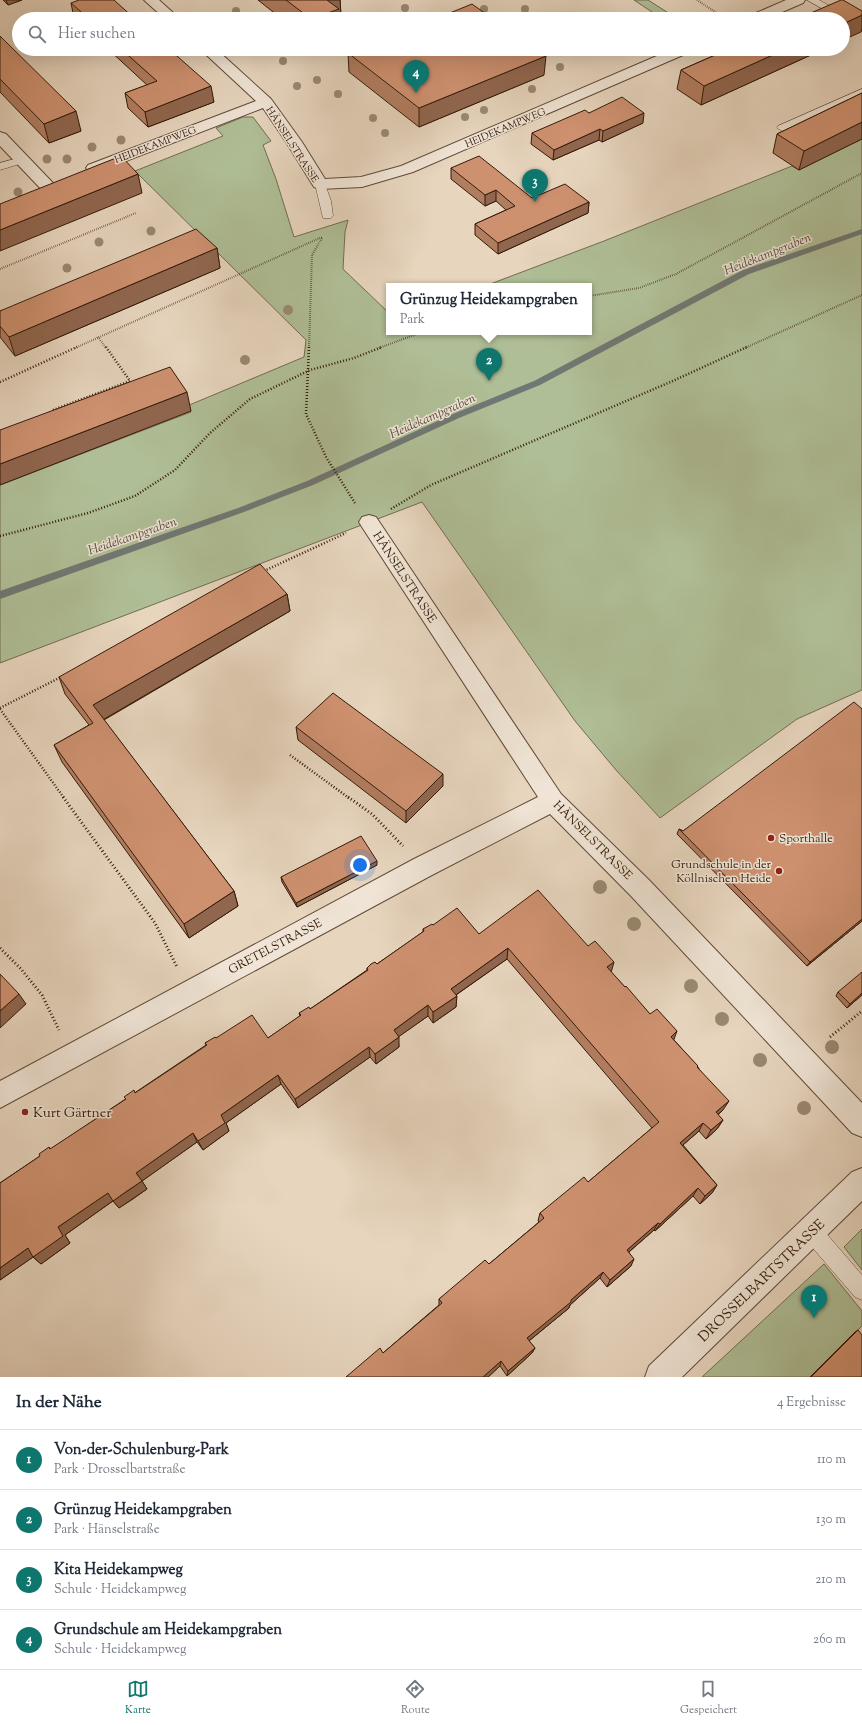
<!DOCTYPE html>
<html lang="de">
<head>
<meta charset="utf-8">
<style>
  :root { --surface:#fff; --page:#f2f2f3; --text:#1f2937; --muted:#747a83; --line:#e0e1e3; --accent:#0f766e }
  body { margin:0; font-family:"Sorts Mill Goudy",serif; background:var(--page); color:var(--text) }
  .you { position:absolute; left:360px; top:865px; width:14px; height:14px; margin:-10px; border:3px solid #fff; border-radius:50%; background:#1a73e8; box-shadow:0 0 0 6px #1a73e833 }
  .badge { display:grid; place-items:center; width:26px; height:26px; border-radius:50%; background:var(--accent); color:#fff; font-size:13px; font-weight:700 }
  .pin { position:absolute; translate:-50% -33px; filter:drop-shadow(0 1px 2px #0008) }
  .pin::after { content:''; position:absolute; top:21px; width:14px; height:12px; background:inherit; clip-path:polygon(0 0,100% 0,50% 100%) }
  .popup { position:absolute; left:386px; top:283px; width:206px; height:52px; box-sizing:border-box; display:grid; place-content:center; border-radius:0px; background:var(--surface); filter:drop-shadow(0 1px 3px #0005); font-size:13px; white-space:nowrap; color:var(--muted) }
  .popup b { font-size:15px; color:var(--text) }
  .popup::after { content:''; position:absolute; left:50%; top:100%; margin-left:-8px; border:8px solid transparent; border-top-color:var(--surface) }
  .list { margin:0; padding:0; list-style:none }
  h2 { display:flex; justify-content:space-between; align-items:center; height:52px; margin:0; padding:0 16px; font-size:17px }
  h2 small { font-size:13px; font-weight:400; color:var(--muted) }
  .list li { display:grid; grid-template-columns:26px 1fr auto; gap:12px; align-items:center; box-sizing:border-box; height:60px; padding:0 16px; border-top:1px solid var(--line) }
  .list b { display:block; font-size:15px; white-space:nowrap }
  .list p { margin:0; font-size:13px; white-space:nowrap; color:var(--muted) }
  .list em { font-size:13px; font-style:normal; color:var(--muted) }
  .icon { flex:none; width:22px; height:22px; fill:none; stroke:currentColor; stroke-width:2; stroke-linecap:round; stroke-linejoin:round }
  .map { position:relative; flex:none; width:862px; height:1377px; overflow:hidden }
  .search { position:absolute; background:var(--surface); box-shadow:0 4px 16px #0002; left:12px; right:12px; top:12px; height:44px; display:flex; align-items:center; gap:10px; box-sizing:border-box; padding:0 14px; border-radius:22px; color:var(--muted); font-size:15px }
  .sheet { height:292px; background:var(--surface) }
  nav { display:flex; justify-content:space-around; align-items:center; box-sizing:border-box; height:56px; border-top:1px solid var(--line); background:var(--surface); font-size:11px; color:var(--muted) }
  nav a { display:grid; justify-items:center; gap:2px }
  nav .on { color:var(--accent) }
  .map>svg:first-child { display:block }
  .green { fill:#afbe96; stroke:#726c50 }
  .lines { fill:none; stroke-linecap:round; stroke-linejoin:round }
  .stream { fill:#707873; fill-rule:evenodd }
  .service-casing { stroke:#614936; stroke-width:1 }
  .minor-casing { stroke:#614936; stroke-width:2 }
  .path-far2 { stroke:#341a09; stroke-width:2; stroke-dasharray:0.5 1.5; stroke-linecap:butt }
  .path-far1 { stroke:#341a09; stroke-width:2.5; stroke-dasharray:1 2; stroke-linecap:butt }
  .path { stroke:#341a09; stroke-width:3; stroke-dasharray:1 2.5; stroke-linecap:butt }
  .service { fill:#efe4d5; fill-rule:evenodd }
  .minor { fill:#efe4d5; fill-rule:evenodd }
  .tree { fill:#998972 }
  .wall { fill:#b17d60; stroke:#341a09 }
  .shaded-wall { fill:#90664e; stroke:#341a09 }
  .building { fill:#ce9170; stroke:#341a09 }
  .poi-dot { fill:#8f2418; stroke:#efe4d5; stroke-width:1.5 }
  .labels { text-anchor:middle; stroke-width:3; stroke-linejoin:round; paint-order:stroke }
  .far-street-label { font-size:10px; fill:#341a09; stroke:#efe4d5 }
  .street-label { font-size:12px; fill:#341a09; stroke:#efe4d5 }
  .poi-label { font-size:12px; fill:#341a09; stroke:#efe4d5; text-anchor:start }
  .water-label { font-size:13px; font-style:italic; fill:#52493e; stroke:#efe4d5 }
  .near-poi-label { font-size:14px; fill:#341a09; stroke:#efe4d5; text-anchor:start }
  .near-street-label { font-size:14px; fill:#341a09; stroke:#efe4d5 }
</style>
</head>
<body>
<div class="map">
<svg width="862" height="1377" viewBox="0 0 862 1377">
  <rect width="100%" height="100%" fill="#e7d5be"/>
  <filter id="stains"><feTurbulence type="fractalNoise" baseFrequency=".005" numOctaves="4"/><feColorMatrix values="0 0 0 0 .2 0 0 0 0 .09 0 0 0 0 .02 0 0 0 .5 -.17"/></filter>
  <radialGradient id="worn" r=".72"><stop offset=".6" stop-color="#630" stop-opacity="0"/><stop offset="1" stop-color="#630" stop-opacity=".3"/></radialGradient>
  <g class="green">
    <polygon points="634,0 648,0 670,14 661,18"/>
    <polygon points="243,117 253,117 271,141 263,145 276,179 294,237 348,220 345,232 343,269 389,313 389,332 589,332 589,286 485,286 604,241 792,166 799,170 862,139 862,690 797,719 660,818 616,770 575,721 422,502 0,663 0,485 191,412 187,406 304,357 306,340 135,171 223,136 216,128"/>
    <polygon points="862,1229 862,1270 844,1247"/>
    <polygon points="824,1264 862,1311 862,1326 810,1377 702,1377"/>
  </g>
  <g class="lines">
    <polygon class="stream" points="862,229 862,234 749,274 540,385 459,418 313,485 244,512 0,599 0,591 238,508 307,481 453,414 534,381 743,270"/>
    <g class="service-casing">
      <g id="service">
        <polygon points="807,0 819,0 862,24 862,31"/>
        <polygon points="862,89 862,96 786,130 782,131 777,128 778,126"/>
        <polygon points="22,157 26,158 27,160 26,162 0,170 0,163"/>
        <polygon points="320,181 325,184 331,201 333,216 331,218 323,218 315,184"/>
        <polygon points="812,1222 819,1225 862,1275 862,1300 855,1297 805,1239 802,1232 805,1225"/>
      </g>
    </g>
    <g class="minor-casing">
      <g id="minor">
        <polygon points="144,0 159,0 180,19 165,19"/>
        <polygon points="786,0 805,0 803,3 766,19 747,19 749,16"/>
        <polygon points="200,49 216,49 271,99 302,142 325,179 361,177 401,166 673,49 692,49 690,52 413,172 362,187 320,189 314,187 286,142 263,108 100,171 94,173 88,171 86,168 88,165 256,101"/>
        <polygon points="0,132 6,134 53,183 55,186 53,189 47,191 41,189 0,146"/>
        <polygon points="369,515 376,517 561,794 649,880 862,1103 862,1137 852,1133 631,896 550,814 432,875 0,1108 0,1081 414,859 538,797 362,527 359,522 362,517"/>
        <polygon points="862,1168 862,1201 682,1377 645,1377 649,1366 852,1172"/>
      </g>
    </g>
    <g class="path-far2">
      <polyline points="697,0 726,19"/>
      <polyline points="0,269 136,213"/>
      <polyline points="589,296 639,288 676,274 862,173"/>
      <polyline points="98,337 106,348"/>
      <polyline points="75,348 322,237"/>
      <polyline points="309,348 312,255 322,238"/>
      <polyline points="379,348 422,332"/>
      <polyline points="745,348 862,295"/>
    </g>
    <g class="path-far1">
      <polyline points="309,347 306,414 326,457 355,503"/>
      <polyline points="0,382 77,347"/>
      <polyline points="53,410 130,381 106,347"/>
      <polyline points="391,509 431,485 675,380 747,347"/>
      <polyline points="0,536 88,513 135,496 175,470 210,433 250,399 310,370 354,358 382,347"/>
      <polyline points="264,571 346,533"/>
      <polyline points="0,708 61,677"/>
      <polyline points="0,709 64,798"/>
      <polyline points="290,755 349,798"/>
    </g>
    <g class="path">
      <polyline points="63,797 155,923 177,967"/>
      <polyline points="348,797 372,814 403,846"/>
      <polyline points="0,948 21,969 42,995 59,1030"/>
      <polyline points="830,1037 862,1011"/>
    </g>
    <use href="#service" class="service"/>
    <use href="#minor" class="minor"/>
  </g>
  <g class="tree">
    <circle cx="405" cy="8" r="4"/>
    <circle cx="484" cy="9" r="4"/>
    <circle cx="525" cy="9" r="4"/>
    <circle cx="236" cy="11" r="4"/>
    <circle cx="283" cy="61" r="4"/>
    <circle cx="560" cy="67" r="4"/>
    <circle cx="317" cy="80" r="4"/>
    <circle cx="297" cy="86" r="4"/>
    <circle cx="532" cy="89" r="4"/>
    <circle cx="338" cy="94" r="4"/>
    <circle cx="484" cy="110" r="4"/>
    <circle cx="465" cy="117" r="4"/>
    <circle cx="373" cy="118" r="4"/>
    <circle cx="385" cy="133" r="4"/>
    <circle cx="121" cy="140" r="4.5"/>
    <circle cx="92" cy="147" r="4.5"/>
    <circle cx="47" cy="159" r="4.5"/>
    <circle cx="67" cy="159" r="4.5"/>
    <circle cx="18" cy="192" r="4.5"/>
    <circle cx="151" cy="231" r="4.5"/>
    <circle cx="99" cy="242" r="4.5"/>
    <circle cx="67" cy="268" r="4.5"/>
    <circle cx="288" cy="310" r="5"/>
    <circle cx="245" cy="360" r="5"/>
    <circle cx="600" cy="887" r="7"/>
    <circle cx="634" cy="924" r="7"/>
    <circle cx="691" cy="986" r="7"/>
    <circle cx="722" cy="1019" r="7"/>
    <circle cx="832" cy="1047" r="7"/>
    <circle cx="760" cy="1060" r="7"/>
    <circle cx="804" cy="1108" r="7"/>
  </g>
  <g class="wall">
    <polygon points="3,0 22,0 8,5"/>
    <polygon points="258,0 340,0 341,16 339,17 339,19 282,19"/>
    <polygon points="71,3 135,19 75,19 74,18"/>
    <polygon points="0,36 81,131 49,143 0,92"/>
    <polygon points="108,49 169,49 214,102 148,127 128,108 125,93 147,85"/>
    <polygon points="729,49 824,49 701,105 677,89 681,70"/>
    <polygon points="348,53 544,75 419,127 349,72"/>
    <polygon points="862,93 799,170 773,153 777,134"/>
    <polygon points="589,113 643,123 602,142 599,140 553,160 531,144 532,133"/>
    <polygon points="451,168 532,198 589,202 588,213 498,254 475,235 475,224 506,210 496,201 485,206 451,179"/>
    <polygon points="217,248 220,268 15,356 0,337 0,311"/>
    <polygon points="287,594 290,611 104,720 234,891 238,906 189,938 62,762 54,745 89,725 65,694 59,677"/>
    <polygon points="862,709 862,921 807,966 677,834 679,829 683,831"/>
    <polygon points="296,727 443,786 406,823 298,740"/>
    <polygon points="377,865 297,907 282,882 281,877"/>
    <polygon points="433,925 479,934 611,972 674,1040 698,1067 723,1110 718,1115 723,1120 717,1129 706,1139 699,1131 683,1145 717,1185 712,1193 700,1204 693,1196 655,1231 654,1230 629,1252 631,1266 607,1287 600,1278 570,1305 569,1308 529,1341 535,1348 532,1353 507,1376 500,1366 488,1377 346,1377 383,1353 439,1305 439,1299 489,1264 539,1222 538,1221 540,1213 588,1182 652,1128 507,959 456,995 456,1007 433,1023 428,1016 398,1037 399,1047 376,1064 370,1057 298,1108 281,1084 226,1123 229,1131 203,1150 197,1142 142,1181 147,1189 133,1199 119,1208 113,1201 65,1235 70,1243 41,1264 33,1257 0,1280 0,1183 40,1156 49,1147 51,1149 206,1045 205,1043 216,1038 268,1038 300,1016 299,1013 310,1009 367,970 367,968 377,964 423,932 423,929"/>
    <polygon points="838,992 862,995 847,1008 836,996"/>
    <polygon points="858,1330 862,1377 810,1377 855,1332"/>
  </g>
  <g class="shaded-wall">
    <polygon points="6,0 22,0 8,5"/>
    <polygon points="324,0 340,0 341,16 339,17 339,19 312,19"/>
    <polygon points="862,15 862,28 861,32 843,40 843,24"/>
    <polygon points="786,49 824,49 701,105 704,86"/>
    <polygon points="546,56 544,75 419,127 419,108"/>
    <polygon points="211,86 214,102 148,127 145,112"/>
    <polygon points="76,111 81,131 49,143 44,124"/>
    <polygon points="644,113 643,123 602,142 603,131"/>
    <polygon points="862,122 862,139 799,170 804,151"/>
    <polygon points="600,129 599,140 553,160 554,150"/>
    <polygon points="138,174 142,193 0,251 0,230"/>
    <polygon points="496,190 496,201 485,206 485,195"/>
    <polygon points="589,202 588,213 498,254 498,243"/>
    <polygon points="217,248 220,268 15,356 9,337"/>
    <polygon points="187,392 191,411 0,485 0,464"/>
    <polygon points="287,594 290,611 99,722 93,705"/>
    <polygon points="443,774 443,786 406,823 406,811"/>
    <polygon points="377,861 377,865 297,907 296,903"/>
    <polygon points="234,891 238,906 189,938 184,924"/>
    <polygon points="862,919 862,921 807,966 810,962"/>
    <polygon points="508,948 507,959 450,999 451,989"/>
    <polygon points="614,962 611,973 607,967"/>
    <polygon points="862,993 862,995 847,1008 850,1004"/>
    <polygon points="19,994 26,1004 0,1028 0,1011"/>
    <polygon points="457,996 456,1007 433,1023 433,1012"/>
    <polygon points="428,1005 428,1016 394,1040 394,1030"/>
    <polygon points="677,1031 673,1042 671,1037"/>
    <polygon points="399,1037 399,1047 376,1064 375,1054"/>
    <polygon points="369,1047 370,1057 298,1108 295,1099"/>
    <polygon points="278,1075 281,1084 226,1123 229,1131 203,1150 198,1141 221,1115"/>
    <polygon points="729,1101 723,1110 710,1121 716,1112"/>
    <polygon points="723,1120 717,1129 706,1139 711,1130"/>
    <polygon points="703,1123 699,1131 676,1151 680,1143"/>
    <polygon points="193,1133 197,1142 142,1181 136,1173"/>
    <polygon points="142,1181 147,1189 119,1208 113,1201"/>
    <polygon points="717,1185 712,1193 700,1204 705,1196"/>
    <polygon points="698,1188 693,1196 655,1231 660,1224"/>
    <polygon points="108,1193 114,1200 65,1235 70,1243 41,1264 33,1257 58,1227"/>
    <polygon points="658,1223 654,1230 623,1257 627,1250"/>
    <polygon points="28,1248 36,1255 0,1280 0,1268"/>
    <polygon points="634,1259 631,1266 607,1287 610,1280"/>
    <polygon points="603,1272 600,1278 570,1305 569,1308 525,1344 527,1338"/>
    <polygon points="535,1348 532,1353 507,1376 508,1371"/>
    <polygon points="501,1361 500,1366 488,1377 483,1377"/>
  </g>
  <g class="building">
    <polygon points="79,0 114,0 135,19 89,19 71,3"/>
    <polygon points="286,0 327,0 339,9 311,19"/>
    <polygon points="841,0 843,0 862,11 862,15 843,24 843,19 797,19"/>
    <polygon points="472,4 493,19 435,19"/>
    <polygon points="0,36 76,111 44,124 0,79"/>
    <polygon points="121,49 169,49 211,86 145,112 125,93 157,81"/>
    <polygon points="358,49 536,49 546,56 419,108 348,53"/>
    <polygon points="729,49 786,49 704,86 681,70"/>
    <polygon points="862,93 862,122 804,151 777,134"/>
    <polygon points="622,97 644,113 603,131 600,129 554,150 532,133 585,110 589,113"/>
    <polygon points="121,156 138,174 0,230 0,204"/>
    <polygon points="479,156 532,198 565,184 589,202 498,243 475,224 515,206 496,190 485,195 451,168"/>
    <polygon points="196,229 217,248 9,337 0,326 0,311"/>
    <polygon points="170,367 187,392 0,464 0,430"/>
    <polygon points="260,564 287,594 93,705 234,891 184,924 54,745 93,723 59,677"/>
    <polygon points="333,693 443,774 406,811 296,727"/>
    <polygon points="854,702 862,709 862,919 810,962 679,829 683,831"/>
    <polygon points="361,836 377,861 296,903 281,877"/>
    <polygon points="538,890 588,946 595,941 614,962 607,967 625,987 626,986 650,1014 657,1009 677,1031 671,1037 698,1066 697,1067 729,1101 716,1112 723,1120 711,1130 703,1123 680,1143 717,1185 705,1196 698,1188 660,1224 658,1223 627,1250 634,1259 610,1280 603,1272 571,1300 571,1302 527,1338 535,1348 508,1371 501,1361 483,1377 346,1377 380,1348 383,1353 442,1303 439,1299 485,1260 489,1264 544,1218 540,1213 584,1177 588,1182 659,1122 508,948 451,989 457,996 433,1012 428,1005 394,1030 399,1037 375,1054 369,1047 295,1099 278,1075 221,1115 225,1123 198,1141 193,1133 136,1173 142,1181 127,1191 113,1201 108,1193 58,1227 63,1236 33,1257 28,1248 0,1268 0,1183 40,1156 39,1154 49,1147 50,1149 126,1099 124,1097 134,1090 135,1093 207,1045 205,1043 215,1037 216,1038 252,1015 268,1038 301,1015 299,1013 309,1007 310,1009 368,970 367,968 371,964 375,962 377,964 424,931 423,929 432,924 433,925 457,908 479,934"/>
    <polygon points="862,972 862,993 850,1004 838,992"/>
    <polygon points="0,974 19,994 0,1011"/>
    <polygon points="858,1330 862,1335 862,1377 811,1377"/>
  </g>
  <g class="poi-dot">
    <circle cx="771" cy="838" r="4"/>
    <circle cx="779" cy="871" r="4"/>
    <circle cx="25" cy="1112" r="4"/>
  </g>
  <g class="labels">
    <g class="far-street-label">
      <text transform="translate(505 127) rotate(-23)" y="4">HEIDEKAMPWEG</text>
      <text transform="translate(155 144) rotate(-21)" y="4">HEIDEKAMPWEG</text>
      <text transform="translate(293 144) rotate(57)" y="4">HÄNSELSTRASSE</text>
    </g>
    <g class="street-label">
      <text transform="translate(405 577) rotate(57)" y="4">HÄNSELSTRASSE</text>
      <text transform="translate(593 840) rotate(45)" y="4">HÄNSELSTRASSE</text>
      <text transform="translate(275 946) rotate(-28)" y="4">GRETELSTRASSE</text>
    </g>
    <g class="poi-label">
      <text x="779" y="842">Sporthalle</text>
      <text x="771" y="868" text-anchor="end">Grundschule in der<tspan x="771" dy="14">Köllnischen Heide</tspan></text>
    </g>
    <g class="water-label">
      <text transform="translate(767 253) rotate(-22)" y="5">Heidekampgraben</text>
      <text transform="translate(432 415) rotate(-24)" y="5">Heidekampgraben</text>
      <text transform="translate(132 535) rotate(-19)" y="5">Heidekampgraben</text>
    </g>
    <g class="near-poi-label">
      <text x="33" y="1117">Kurt Gärtner</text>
    </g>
    <g class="near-street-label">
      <text transform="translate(761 1280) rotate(-44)" y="5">DROSSELBARTSTRASSE</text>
    </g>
  </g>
  <rect width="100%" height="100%" filter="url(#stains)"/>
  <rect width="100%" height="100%" fill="url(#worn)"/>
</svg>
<div class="you"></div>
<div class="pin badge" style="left:814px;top:1318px">1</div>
<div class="pin badge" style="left:489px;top:381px">2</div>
<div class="popup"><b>Grünzug Heidekampgraben</b>Park</div>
<div class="pin badge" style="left:535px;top:202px">3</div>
<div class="pin badge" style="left:416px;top:93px">4</div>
<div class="search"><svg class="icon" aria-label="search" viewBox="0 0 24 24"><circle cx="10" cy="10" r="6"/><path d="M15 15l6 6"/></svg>Hier suchen</div>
</div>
<section class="sheet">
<h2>In der Nähe<small>4 Ergebnisse</small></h2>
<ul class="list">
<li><span class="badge">1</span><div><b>Von-der-Schulenburg-Park</b><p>Park · Drosselbartstraße</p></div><em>110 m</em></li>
<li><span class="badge">2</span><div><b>Grünzug Heidekampgraben</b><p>Park · Hänselstraße</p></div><em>130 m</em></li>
<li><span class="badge">3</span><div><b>Kita Heidekampweg</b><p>Schule · Heidekampweg</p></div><em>210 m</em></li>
<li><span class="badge">4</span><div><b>Grundschule am Heidekampgraben</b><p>Schule · Heidekampweg</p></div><em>260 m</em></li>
</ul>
</section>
<nav>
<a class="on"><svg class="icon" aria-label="map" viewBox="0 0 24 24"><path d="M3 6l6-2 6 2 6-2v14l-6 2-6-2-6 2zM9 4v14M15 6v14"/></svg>Karte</a>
<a><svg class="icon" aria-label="directions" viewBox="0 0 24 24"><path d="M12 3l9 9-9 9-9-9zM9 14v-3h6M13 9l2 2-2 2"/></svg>Route</a>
<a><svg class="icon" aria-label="saved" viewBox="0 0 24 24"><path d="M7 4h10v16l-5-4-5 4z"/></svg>Gespeichert</a>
</nav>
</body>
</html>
